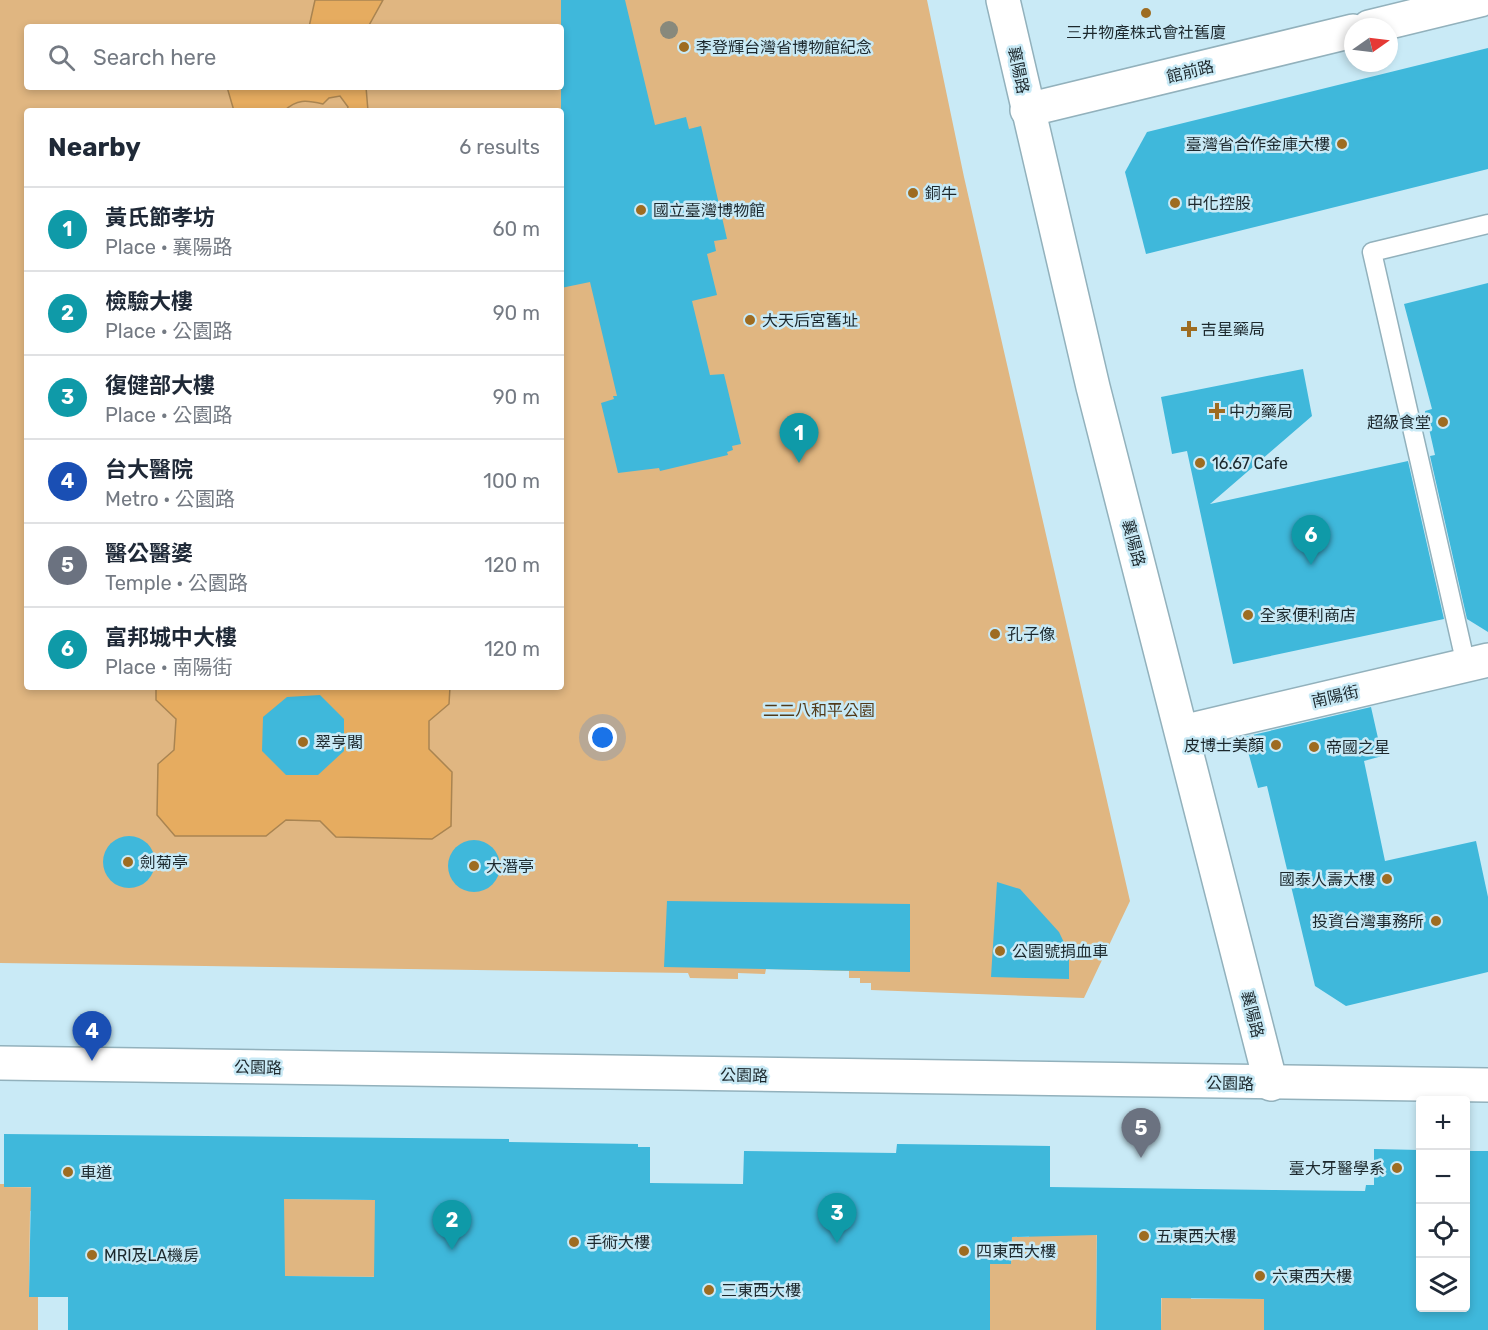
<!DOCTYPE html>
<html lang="en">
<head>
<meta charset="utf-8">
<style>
  :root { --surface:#fff; --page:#f6f6f7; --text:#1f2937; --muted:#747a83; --line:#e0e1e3; --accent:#0f766e }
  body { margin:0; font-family:Rubik,"Noto Sans TC",sans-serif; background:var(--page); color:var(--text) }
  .controls { position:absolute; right:18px; bottom:18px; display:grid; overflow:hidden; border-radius:6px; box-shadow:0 3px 9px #0003 }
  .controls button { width:54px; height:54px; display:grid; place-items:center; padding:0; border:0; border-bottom:2px solid var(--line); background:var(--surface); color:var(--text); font:30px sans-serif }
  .compass { position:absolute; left:1344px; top:18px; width:54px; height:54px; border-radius:50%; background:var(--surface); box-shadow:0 3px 9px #0003; rotate:76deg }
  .you { position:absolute; left:603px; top:738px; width:21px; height:21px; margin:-15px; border:4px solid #fff; border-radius:50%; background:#1a73e8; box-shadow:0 0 0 9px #1a73e833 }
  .badge { display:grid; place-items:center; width:39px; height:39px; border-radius:50%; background:var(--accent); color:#fff; font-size:20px; font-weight:700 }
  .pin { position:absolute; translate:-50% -50px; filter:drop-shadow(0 2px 3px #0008) }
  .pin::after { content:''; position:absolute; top:32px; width:21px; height:18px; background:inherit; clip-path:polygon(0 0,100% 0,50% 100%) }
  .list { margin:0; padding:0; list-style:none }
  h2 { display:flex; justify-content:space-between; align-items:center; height:78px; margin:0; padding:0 24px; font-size:26px }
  h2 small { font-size:20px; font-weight:400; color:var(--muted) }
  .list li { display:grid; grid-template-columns:39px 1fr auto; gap:18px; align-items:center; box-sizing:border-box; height:84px; padding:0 24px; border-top:2px solid var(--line) }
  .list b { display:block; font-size:22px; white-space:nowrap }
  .list p { margin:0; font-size:20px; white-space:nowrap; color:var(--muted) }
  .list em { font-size:20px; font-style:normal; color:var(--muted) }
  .icon { flex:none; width:33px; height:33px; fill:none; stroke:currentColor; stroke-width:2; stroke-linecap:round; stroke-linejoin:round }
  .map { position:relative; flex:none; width:1488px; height:1330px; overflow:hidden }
  .search { position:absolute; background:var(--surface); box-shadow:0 3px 9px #0003; left:24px; top:24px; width:540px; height:66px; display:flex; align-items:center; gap:15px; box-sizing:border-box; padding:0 21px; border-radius:6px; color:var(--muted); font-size:22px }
  .panel { position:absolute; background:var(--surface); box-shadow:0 3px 9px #0003; left:24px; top:108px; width:540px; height:582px; border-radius:6px }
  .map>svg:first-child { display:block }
  .green { fill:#e0b681; fill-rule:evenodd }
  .water { fill:#e6ac60; stroke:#a98451; stroke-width:1.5 }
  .building { fill:#3fb8db; fill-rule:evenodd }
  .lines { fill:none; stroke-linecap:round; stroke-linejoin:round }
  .service-casing { stroke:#92b1bc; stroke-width:21 }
  .minor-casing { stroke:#92b1bc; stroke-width:36 }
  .tertiary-casing { stroke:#92b1bc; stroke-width:36 }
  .service { stroke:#fff; stroke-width:18 }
  .minor { stroke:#fff; stroke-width:33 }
  .tertiary { stroke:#fff; stroke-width:33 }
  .tree { fill:#88897c }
  .poi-dot { fill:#9e6c21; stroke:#c9eaf6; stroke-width:2 }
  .labels { text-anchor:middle; stroke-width:5; stroke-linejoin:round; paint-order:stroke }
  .poi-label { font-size:16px; fill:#1c282d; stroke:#c9eaf6; text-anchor:start }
  .street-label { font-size:16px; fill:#1c282d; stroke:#c9eaf6 }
  .park-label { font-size:16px; fill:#523a19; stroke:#c9eaf6 }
</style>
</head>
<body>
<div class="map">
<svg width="1488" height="1330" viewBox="0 0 1488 1330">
  <rect width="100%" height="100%" fill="#c9eaf6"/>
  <g class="green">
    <path d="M0 0H927L964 177 1130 901 1084 998 871 990V983H860V978H849V971L766 969 765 974 738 973V979L690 978 688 973 0 963ZM27 27H561V87H27ZM27 111H561V687H27Z"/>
    <polygon points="0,1184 4,1184 4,1187 87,1188 87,1211 30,1211 29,1297 38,1297 38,1330 0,1330"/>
    <polygon points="1030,1193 1097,1212 1096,1330 990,1330 990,1264 1011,1264 1012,1237 1029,1237"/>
    <polygon points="284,1199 375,1200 395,1277 263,1276"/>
    <polygon points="1162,1260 1191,1260 1191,1299 1264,1299 1264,1330 1161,1330"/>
  </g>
  <g class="water">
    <polygon points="315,0 383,0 368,27 309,27"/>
    <path d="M227 87H366L368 111H347L348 107 340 96 329 98 323 104C306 100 297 99 284 111H234Z"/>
    <polygon points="156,687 450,687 449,704 429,721 429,749 452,772 451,826 432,839 336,837 320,821 286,820 266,836 175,836 157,815 158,764 174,750 176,719 156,700"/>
  </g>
  <g class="building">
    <polygon points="561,0 625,0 655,125 686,117 689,129 701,126 727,239 714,241 716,251 707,254 717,295 692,301 710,375 724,374 741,444 732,446 733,450 727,452 728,455 660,471 659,468 618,473 601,403 614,399 613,396 617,396 590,282 561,288"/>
    <polygon points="1488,48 1488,169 1146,254 1125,172 1147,132"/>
    <polygon points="1488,283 1488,632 1467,619 1430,456 1435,455 1425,411 1432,409 1404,304"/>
    <polygon points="1303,369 1312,416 1210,504 1408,461 1444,619 1233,664 1187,451 1172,454 1161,397"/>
    <polygon points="320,695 344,719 344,751 318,775 286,775 262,751 263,717 287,697"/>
    <polygon points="1371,707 1382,756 1364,761 1385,861 1476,841 1488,897 1488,972 1346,1006 1315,986 1267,786 1258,788 1244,737"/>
    <circle cx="129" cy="862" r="26"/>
    <circle cx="474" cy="866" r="26"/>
    <polygon points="997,882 1020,889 1059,932 1069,953 1069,979 991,977"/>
    <polygon points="667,901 910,904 910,972 664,967"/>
    <path d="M4 1134 509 1139V1142L638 1144V1147H650V1183L743 1184 744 1151 896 1153 897 1144 1050 1146V1187L1274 1190 1365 1191 1366 1185H1374V1149L1420 1150V1308H1466V1151H1488V1330H1264V1299L1161 1298V1330H1096L1097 1235 1012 1237 1011 1264H990V1330H68V1297H29L31 1187H4ZM284 1199 375 1200 374 1277 285 1276Z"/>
  </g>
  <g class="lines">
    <g class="service-casing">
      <polyline id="service" points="1466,665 1372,252 1488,224"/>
    </g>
    <g class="minor-casing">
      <polyline id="minor" points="1182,732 1488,660"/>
    </g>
    <g class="tertiary-casing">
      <g id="tertiary">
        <polyline points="1003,0 1093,387 1271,1084"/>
        <polyline points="1369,27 1480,0"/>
        <polyline points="1027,110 1353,31"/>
        <polyline points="0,1063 1488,1085"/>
      </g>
    </g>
    <use href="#service" class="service"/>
    <use href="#minor" class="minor"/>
    <use href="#tertiary" class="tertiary"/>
  </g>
  <circle class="tree" cx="669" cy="30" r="9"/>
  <g class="poi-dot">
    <circle cx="1146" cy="13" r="6"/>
    <circle cx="684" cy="47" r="6"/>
    <circle cx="1342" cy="144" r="6"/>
    <circle cx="913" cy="193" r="6"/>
    <circle cx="1175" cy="203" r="6"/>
    <circle cx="641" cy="210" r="6"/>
    <circle cx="750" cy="320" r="6"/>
    <path d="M1186 320h6v6h6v6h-6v6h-6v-6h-6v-6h6z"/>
    <path d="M1214 402h6v6h6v6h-6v6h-6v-6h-6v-6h6z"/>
    <circle cx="1443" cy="422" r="6"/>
    <circle cx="1200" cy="463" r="6"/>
    <circle cx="1248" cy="615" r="6"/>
    <circle cx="995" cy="634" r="6"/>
    <circle cx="303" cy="742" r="6"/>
    <circle cx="1276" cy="745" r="6"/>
    <circle cx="1314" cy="747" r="6"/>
    <circle cx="128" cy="862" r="6"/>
    <circle cx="474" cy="866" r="6"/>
    <circle cx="1387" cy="879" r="6"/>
    <circle cx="1436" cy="921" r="6"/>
    <circle cx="1000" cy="951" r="6"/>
    <circle cx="1397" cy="1168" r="6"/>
    <circle cx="68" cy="1172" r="6"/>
    <circle cx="1144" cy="1236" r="6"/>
    <circle cx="574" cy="1242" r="6"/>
    <circle cx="964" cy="1251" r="6"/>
    <circle cx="92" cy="1255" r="6"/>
    <circle cx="1260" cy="1276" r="6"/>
    <circle cx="709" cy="1290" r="6"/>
  </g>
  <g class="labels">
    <g class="poi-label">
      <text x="1146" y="38" text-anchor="middle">三井物產株式會社舊廈</text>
      <text x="696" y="53">李登輝台灣省博物館紀念</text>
      <text x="1330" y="150" text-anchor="end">臺灣省合作金庫大樓</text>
      <text x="925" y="199">銅牛</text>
      <text x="1187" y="209">中化控股</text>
      <text x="653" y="216">國立臺灣博物館</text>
      <text x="762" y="326">大天后宮舊址</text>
      <text x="1201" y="335">吉星藥局</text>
      <text x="1229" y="417">中力藥局</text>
      <text x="1431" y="428" text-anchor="end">超級食堂</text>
      <text x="1212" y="469">16.67 Cafe</text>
      <text x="1260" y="621">全家便利商店</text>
      <text x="1007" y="640">孔子像</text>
      <text x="315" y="748">翠亨閣</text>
      <text x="1264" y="751" text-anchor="end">皮博士美顏</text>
      <text x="1326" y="753">帝國之星</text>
      <text x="140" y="868">劍菊亭</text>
      <text x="486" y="872">大潛亭</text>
      <text x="1375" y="885" text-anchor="end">國泰人壽大樓</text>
      <text x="1424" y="927" text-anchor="end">投資台灣事務所</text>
      <text x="1012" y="957">公園號捐血車</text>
      <text x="1385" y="1174" text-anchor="end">臺大牙醫學系</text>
      <text x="80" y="1178">車道</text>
      <text x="1156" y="1242">五東西大樓</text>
      <text x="586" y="1248">手術大樓</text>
      <text x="976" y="1257">四東西大樓</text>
      <text x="104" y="1261">MRI及LA機房</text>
      <text x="1272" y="1282">六東西大樓</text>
      <text x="721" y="1296">三東西大樓</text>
    </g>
    <g class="street-label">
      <text transform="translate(1019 70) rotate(78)" y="6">襄陽路</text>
      <text transform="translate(1190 71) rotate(-14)" y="6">館前路</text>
      <text transform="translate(1134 543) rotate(75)" y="6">襄陽路</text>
      <text transform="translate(1335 696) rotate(-13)" y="6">南陽街</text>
      <text transform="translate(1253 1014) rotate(76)" y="6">襄陽路</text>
      <text transform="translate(258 1067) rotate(1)" y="6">公園路</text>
      <text transform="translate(744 1075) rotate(1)" y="6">公園路</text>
      <text transform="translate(1230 1083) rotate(1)" y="6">公園路</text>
    </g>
    <g class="park-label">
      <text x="819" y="716">二二八和平公園</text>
    </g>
  </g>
</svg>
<div class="controls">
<button>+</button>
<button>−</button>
<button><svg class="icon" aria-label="locate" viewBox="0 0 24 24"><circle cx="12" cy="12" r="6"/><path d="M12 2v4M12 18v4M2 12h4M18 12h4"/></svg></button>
<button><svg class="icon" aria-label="layers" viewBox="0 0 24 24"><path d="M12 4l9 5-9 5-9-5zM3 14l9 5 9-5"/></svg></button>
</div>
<svg class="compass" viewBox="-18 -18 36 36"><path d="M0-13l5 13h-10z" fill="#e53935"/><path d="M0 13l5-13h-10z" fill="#747a83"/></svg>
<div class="you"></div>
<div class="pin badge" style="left:799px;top:463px;background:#0f9aa8">1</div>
<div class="pin badge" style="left:452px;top:1250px;background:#0f9aa8">2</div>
<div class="pin badge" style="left:837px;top:1243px;background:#0f9aa8">3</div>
<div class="pin badge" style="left:92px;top:1061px;background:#1a4fb4">4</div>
<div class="pin badge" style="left:1141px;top:1158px;background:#6b7280">5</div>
<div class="pin badge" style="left:1311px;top:565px;background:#0f9aa8">6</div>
<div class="search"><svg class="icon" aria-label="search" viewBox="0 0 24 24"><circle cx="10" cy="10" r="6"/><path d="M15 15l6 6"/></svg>Search here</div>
<section class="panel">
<h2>Nearby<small>6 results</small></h2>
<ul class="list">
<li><span class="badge" style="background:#0f9aa8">1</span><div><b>黃氏節孝坊</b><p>Place · 襄陽路</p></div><em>60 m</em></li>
<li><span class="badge" style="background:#0f9aa8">2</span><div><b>檢驗大樓</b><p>Place · 公園路</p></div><em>90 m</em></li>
<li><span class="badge" style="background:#0f9aa8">3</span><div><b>復健部大樓</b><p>Place · 公園路</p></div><em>90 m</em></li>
<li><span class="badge" style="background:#1a4fb4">4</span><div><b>台大醫院</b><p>Metro · 公園路</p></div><em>100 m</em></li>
<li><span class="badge" style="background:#6b7280">5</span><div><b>醫公醫婆</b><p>Temple · 公園路</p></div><em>120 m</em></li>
<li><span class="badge" style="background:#0f9aa8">6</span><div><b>富邦城中大樓</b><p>Place · 南陽街</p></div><em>120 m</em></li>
</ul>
</section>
</div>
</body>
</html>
